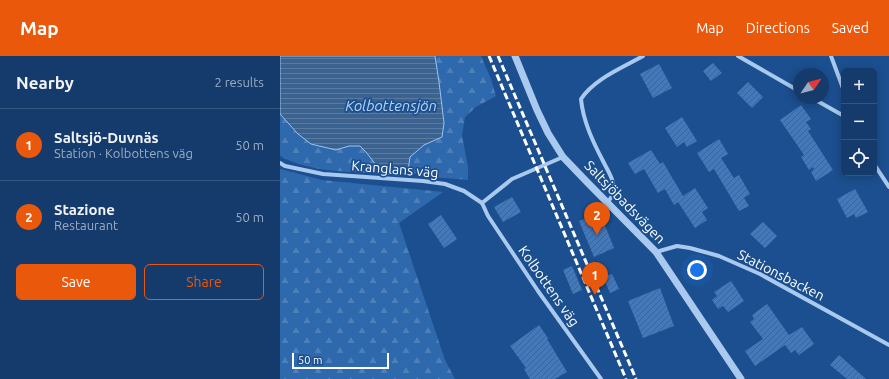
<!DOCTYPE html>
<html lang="en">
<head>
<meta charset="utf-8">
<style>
  :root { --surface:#143b6b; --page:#214673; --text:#f1f3f6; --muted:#9dadc1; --line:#33557e; --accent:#ea580c }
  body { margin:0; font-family:Ubuntu,sans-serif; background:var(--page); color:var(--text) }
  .controls { position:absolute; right:12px; top:12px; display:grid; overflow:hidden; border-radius:6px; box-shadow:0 2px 10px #0003 }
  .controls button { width:36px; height:36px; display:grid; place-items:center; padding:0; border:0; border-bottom:1px solid var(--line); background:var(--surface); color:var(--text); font:20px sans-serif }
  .compass { position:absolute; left:513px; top:12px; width:36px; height:36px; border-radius:50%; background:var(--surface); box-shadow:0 2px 10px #0003; rotate:55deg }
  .scale { position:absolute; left:12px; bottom:10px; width:97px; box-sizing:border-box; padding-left:4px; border:2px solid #fff; border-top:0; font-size:11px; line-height:14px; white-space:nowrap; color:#fff; -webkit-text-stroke:3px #1b4f8f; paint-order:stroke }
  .you { position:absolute; left:417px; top:214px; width:14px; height:14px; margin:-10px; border:3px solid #fff; border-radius:50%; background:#1a73e8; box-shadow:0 0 0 6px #1a73e833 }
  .badge { display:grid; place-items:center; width:26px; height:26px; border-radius:50%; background:var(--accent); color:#fff; font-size:13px; font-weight:700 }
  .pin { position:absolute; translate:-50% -33px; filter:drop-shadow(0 1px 2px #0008) }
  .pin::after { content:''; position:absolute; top:21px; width:14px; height:12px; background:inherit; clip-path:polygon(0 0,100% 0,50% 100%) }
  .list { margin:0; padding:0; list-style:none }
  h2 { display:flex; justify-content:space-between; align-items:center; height:52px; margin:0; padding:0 16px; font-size:17px }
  h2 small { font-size:13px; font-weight:400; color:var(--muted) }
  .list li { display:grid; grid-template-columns:26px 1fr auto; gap:12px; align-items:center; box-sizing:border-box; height:72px; padding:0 16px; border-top:1px solid var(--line) }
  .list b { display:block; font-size:15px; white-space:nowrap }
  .list p { margin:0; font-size:13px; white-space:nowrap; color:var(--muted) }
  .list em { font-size:13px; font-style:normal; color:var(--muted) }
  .actions { display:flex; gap:8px; padding:12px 16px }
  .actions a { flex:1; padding:9px 0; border:1px solid var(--accent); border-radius:6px; text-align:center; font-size:14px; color:var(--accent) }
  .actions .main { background:var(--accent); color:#fff }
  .icon { flex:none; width:22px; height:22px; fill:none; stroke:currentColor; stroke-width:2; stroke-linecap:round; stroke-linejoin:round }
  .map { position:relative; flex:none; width:609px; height:323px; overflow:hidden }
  header { display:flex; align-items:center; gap:24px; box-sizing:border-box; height:56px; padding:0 20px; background:var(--accent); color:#fff }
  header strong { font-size:19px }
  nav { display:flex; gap:22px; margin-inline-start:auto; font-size:14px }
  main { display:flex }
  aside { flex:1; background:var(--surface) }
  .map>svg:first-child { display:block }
  .forest { fill:url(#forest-firs) }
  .water { fill:url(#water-rules); stroke:#9cc4f0 }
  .building { fill:url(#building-hatch) }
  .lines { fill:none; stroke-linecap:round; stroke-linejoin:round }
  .minor { stroke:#a9c9ee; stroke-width:4 }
  .tertiary { stroke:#a9c9ee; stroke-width:7 }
  .rail { stroke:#fff; stroke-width:3; stroke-dasharray:7 3; stroke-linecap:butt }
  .labels { text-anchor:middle; stroke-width:3.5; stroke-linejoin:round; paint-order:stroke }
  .street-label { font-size:14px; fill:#fff; stroke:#1b4f8f }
  .water-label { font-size:15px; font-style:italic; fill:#b5d3f5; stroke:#1b4f8f }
</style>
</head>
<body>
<header>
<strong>Map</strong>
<nav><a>Map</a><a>Directions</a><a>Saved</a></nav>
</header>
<main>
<aside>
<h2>Nearby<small>2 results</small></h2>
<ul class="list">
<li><span class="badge">1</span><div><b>Saltsjö-Duvnäs</b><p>Station · Kolbottens väg</p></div><em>50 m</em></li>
<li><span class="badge">2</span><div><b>Stazione</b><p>Restaurant</p></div><em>50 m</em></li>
</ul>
<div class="actions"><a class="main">Save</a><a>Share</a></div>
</aside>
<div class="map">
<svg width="609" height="323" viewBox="0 0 609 323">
  <defs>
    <pattern id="forest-firs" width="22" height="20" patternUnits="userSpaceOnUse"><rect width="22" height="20" fill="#2e69ad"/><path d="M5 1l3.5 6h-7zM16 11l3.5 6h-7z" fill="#4d80b9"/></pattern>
    <pattern id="water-rules" width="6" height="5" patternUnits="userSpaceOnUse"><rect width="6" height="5" fill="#3c6290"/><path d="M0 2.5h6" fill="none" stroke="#597aa1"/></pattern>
    <pattern id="building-hatch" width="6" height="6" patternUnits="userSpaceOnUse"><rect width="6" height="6" fill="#4478b7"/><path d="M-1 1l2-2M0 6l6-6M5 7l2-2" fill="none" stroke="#486282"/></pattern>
  </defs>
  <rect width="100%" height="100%" fill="#1b4f8f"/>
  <g class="forest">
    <polygon points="155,0 201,0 211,23 216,40 196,51 185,61 182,79 188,111 188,124 141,120 128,115 130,101 164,67 159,26"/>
    <path d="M0 58 18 78 69 90H80L86 96 103 118C68 115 31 117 0 100Z"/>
    <polygon points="0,113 42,124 163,136 119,167 165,304 175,323 0,323"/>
  </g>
  <polygon class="water" points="0,0 155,0 159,26 164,67 162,81 144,89 130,101 128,115 120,119 103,118 86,96 80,90 69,90 56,94 31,88 18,78 0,58"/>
  <g class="building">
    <polygon points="433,7 442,17 431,25 423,15"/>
    <polygon points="379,8 392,32 373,42 360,18"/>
    <polygon points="468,26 483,41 472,52 457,37"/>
    <polygon points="521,49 531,63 526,66 531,73 528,75 553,114 536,125 531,116 534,113 533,111 529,114 521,101 524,99 500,64"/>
    <polygon points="402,61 417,85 407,91 404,86 397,91 385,72"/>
    <polygon points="439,83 448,98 441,102 454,122 459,119 470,138 464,142 469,150 459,155 434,113 429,116 417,97"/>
    <polygon points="371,94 380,108 383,106 403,140 415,132 428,152 422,156 427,164 415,172 398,146 394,149 385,133 378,137 364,113 355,118 348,107"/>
    <polygon points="575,133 588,156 576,162 574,158 567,162 557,143"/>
    <polygon points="232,141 241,156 223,166 214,151"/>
    <polygon points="320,157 334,192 314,201 299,165"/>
    <polygon points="161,159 177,183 164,192 148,168"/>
    <polygon points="483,166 497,180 485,192 470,178"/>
    <polygon points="292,210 302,234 293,238 283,214"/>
    <polygon points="332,218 339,233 330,237 323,221"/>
    <polygon points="451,225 464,245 448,256 443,250 438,253 432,244 437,240 434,236"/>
    <polygon points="380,232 394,270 363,282 348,245"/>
    <polygon points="487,248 509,279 522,271 534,288 519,299 515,294 511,297 505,289 475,310 465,295 483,283 470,266 474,263 472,259"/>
    <polygon points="259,269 268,282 267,283 287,316 275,323 250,323 244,313 246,312 230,290"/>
    <polygon points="559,299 586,323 567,323 550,309"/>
  </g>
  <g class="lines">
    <g class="minor">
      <polyline points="458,0 519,35"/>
      <polyline points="551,0 564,35"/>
      <polyline points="532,42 564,60"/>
      <polyline points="0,107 5,110 43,118 143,125 165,128 184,135 202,147 232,123 283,101"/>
      <polyline points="594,108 609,131"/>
      <path d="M328 146 334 137C335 125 328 115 323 105 313 86 303 65 301 43 314 23 342 12 363 0"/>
      <polyline points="202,147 208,160 258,235 321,323"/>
      <polyline points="376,196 397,190 410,192 439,200 480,218 609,289"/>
    </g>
    <polyline class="tertiary" points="235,0 257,54 268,77 283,101 306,125 376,196 461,323"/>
    <g class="rail">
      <polyline points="209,0 346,323"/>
      <polyline points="218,0 356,323"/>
    </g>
  </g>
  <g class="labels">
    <g class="street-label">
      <text transform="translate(115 113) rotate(5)" y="5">Kranglans väg</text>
      <text transform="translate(345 146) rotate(46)" y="5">Saltsjöbadsvägen</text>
      <text transform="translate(501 219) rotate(27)" y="5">Stationsbacken</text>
      <text transform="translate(269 230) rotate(55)" y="5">Kolbottens väg</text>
    </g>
    <g class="water-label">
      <text x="111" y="55">Kolbottensjön</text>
    </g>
  </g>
</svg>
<div class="controls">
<button>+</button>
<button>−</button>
<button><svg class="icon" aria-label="locate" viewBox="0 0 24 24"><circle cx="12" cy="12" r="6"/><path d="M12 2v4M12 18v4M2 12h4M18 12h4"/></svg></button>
</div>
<svg class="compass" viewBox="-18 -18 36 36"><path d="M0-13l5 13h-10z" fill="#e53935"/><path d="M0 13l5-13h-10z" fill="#9dadc1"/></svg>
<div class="scale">50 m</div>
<div class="you"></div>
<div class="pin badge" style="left:315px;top:239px">1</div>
<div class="pin badge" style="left:317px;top:179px">2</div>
</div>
</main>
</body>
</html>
